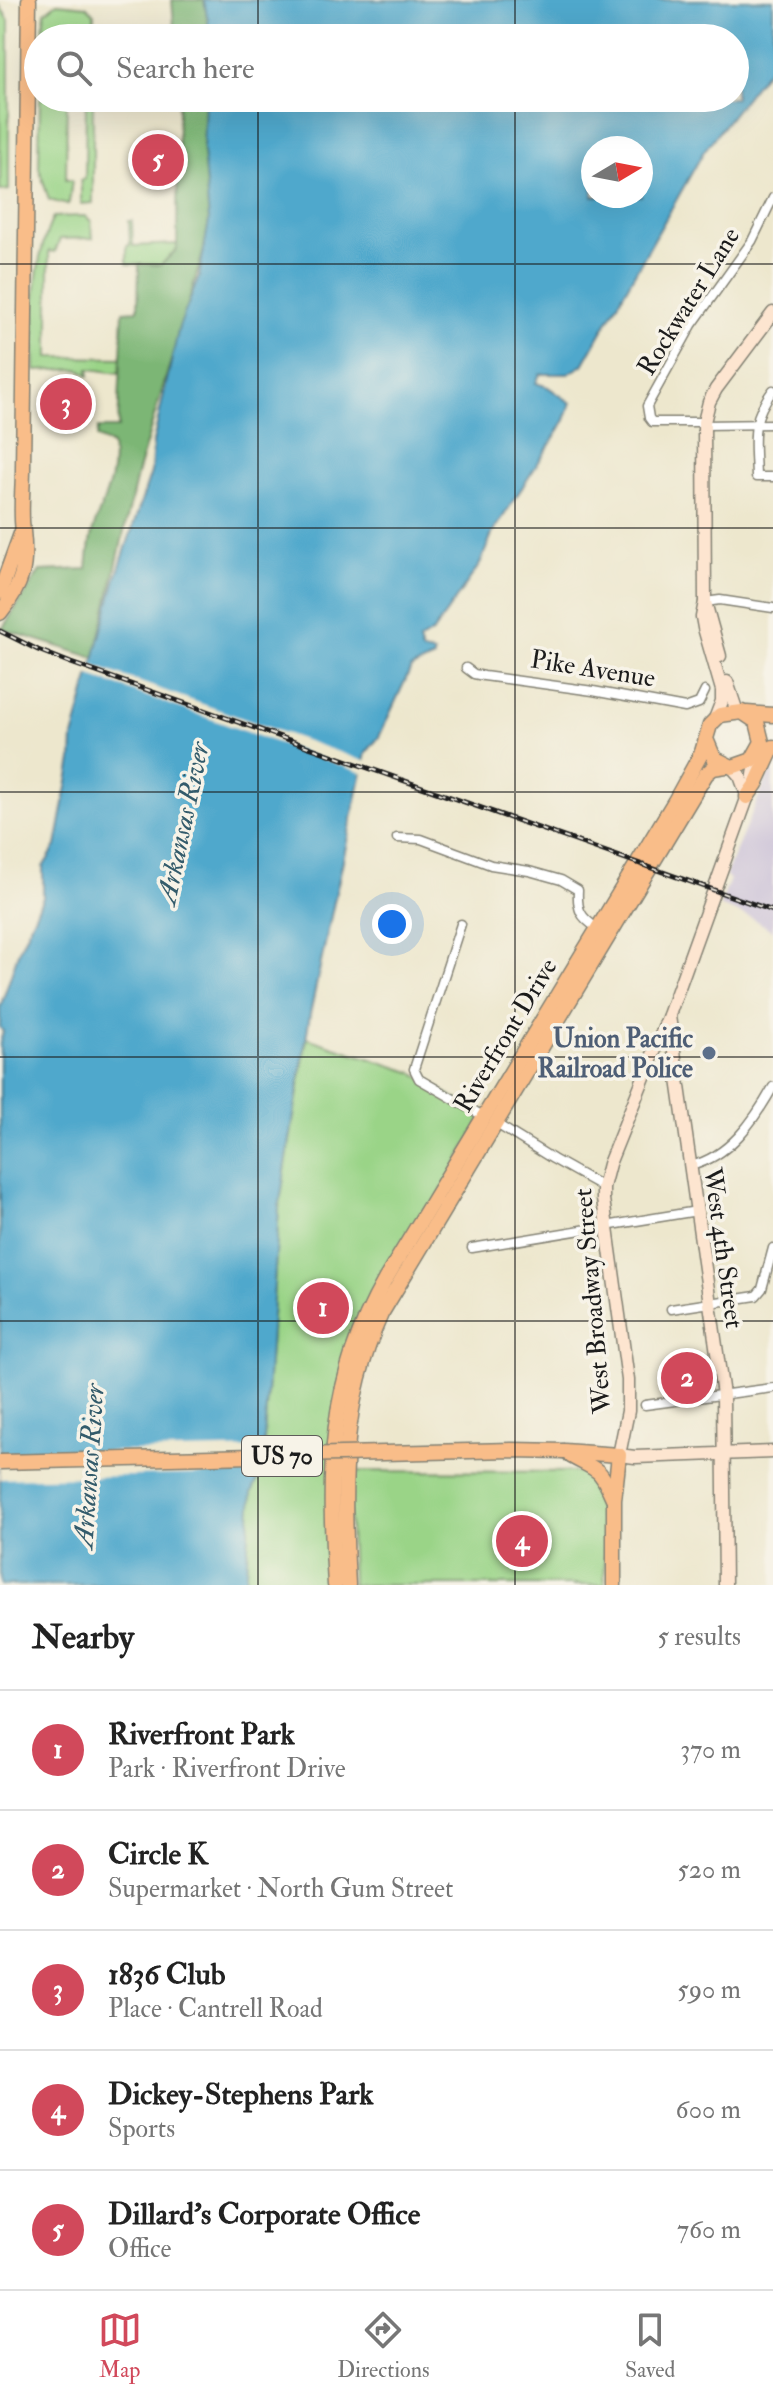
<!DOCTYPE html>
<html lang="en">
<head>
<meta charset="utf-8">
<style>
  :root { --surface:#fff; --page:#f2f2f2; --text:#222; --muted:#767676; --line:#e0e0e0; --accent:#d1495b }
  body { margin:0; font-family:"IM FELL Double Pica",serif; background:var(--page); color:var(--text) }
  .compass { position:absolute; left:581px; top:136px; width:72px; height:72px; border-radius:50%; background:var(--surface); box-shadow:0 8px 32px #0002; rotate:80deg }
  .you { position:absolute; left:392px; top:924px; width:28px; height:28px; margin:-20px; border:6px solid #fff; border-radius:50%; background:#1a73e8; box-shadow:0 0 0 12px #1a73e833 }
  .badge { display:grid; place-items:center; width:52px; height:52px; border-radius:50%; background:var(--accent); color:#fff; font-size:26px; font-weight:700 }
  .pin { position:absolute; translate:-50% -50%; border:4px solid #fff; box-shadow:0 2px 8px #0006 }
  .list { margin:0; padding:0; list-style:none }
  h2 { display:flex; justify-content:space-between; align-items:center; height:104px; margin:0; padding:0 32px; font-size:34px }
  h2 small { font-size:26px; font-weight:400; color:var(--muted) }
  .list li { display:grid; grid-template-columns:52px 1fr auto; gap:24px; align-items:center; box-sizing:border-box; height:120px; padding:0 32px; border-top:2px solid var(--line) }
  .list b { display:block; font-size:30px; white-space:nowrap }
  .list p { margin:0; font-size:26px; white-space:nowrap; color:var(--muted) }
  .list em { font-size:26px; font-style:normal; color:var(--muted) }
  .icon { flex:none; width:44px; height:44px; fill:none; stroke:currentColor; stroke-width:2; stroke-linecap:round; stroke-linejoin:round }
  .map { position:relative; flex:none; width:773px; height:1585px; overflow:hidden }
  .search { position:absolute; background:var(--surface); box-shadow:0 8px 32px #0002; left:24px; right:24px; top:24px; height:88px; display:flex; align-items:center; gap:20px; box-sizing:border-box; padding:0 28px; border-radius:44px; color:var(--muted); font-size:30px }
  .sheet { height:704px; background:var(--surface) }
  nav { display:flex; justify-content:space-around; align-items:center; box-sizing:border-box; height:112px; border-top:2px solid var(--line); background:var(--surface); font-size:22px; color:var(--muted) }
  nav a { display:grid; justify-items:center; gap:4px }
  nav .on { color:var(--accent) }
  .map>svg:first-child { display:block }
  .industrial { fill:#c9bfd7 }
  .green { fill:#9ad487; stroke:#5b7852; stroke-width:2 }
  .forest { fill:#7bb674; stroke:#4c6948; stroke-width:2 }
  .water { fill:#4fa8cc; stroke:#366274; stroke-width:2; fill-rule:evenodd }
  .pier { fill:#ede7cd }
  .lines { fill:none; stroke-linecap:round; stroke-linejoin:round }
  .street-casing { stroke:#848274; stroke-width:11 }
  .secondary-casing { stroke:#848274; stroke-width:15 }
  .primary-casing { stroke:#848274; stroke-width:17 }
  .street { stroke:#fff; stroke-width:8 }
  .secondary { stroke:#fde5d0; stroke-width:12 }
  .primary { stroke:#f9bd89; stroke-width:14 }
  .rail-casing { stroke:#1c1c1c; stroke-width:5 }
  .rail { stroke:#f7f3e8; stroke-width:2; stroke-dasharray:6; stroke-linecap:butt }
  .primary-bridge-casing { stroke:#848274; stroke-width:17; stroke-linecap:butt }
  .primary-bridge { stroke:#f9bd89; stroke-width:14 }
  .grid { fill:none; stroke:#1c1c1c; stroke-width:2; stroke-opacity:0.55 }
  .service-dot { fill:#5c6f8a; stroke:#f7f3e8; stroke-width:3 }
  .labels { text-anchor:middle; stroke-width:7; stroke-linejoin:round; paint-order:stroke }
  .shield { fill:#f7f3e8; stroke:#5e5c59; stroke-width:2 }
  .shield-label { font-size:24px; font-weight:bold; fill:#1c1c1c }
  .street-label { font-size:26px; fill:#1c1c1c; stroke:#f7f3e8 }
  .service-label { font-size:26px; font-weight:bold; fill:#4e5e75; stroke:#f7f3e8; text-anchor:end }
  .water-label { font-size:28px; font-style:italic; fill:#335b6b; stroke:#f7f3e8 }
</style>
</head>
<body>
<div class="map">
<svg width="773" height="1585" viewBox="0 0 773 1585">
  <rect width="100%" height="100%" fill="#f7f3e8"/>
  <filter id="ink" filterUnits="userSpaceOnUse"><feTurbulence type="fractalNoise" baseFrequency=".0125" numOctaves="2"/><feDisplacementMap in="SourceGraphic" scale="16" xChannelSelector="R" yChannelSelector="G"/><feConvolveMatrix kernelMatrix="1 2 1 2 8 2 1 2 1" color-interpolation-filters="sRGB"/></filter>
  <filter id="wash" filterUnits="userSpaceOnUse"><feTurbulence type="fractalNoise" baseFrequency=".006" numOctaves="4" result="noise"/><feDisplacementMap in="SourceGraphic" scale="32" xChannelSelector="R" yChannelSelector="G"/><feGaussianBlur stdDeviation="1.8" result="paint"/><feColorMatrix in="noise" values="0 0 0 0 0 0 0 0 0 0 0 0 0 0 0 0 0 1.4 0 .05"/><feComposite in="paint" operator="in"/></filter>
  <g filter="url(#wash)">
    <rect width="100%" height="100%" fill="#ede7cd"/>
    <polygon class="industrial" points="773,764 773,931 754,919 720,906 730,879 725,876"/>
    <g class="green">
      <polygon points="57,3 86,6 94,14 94,38 69,34 68,38 42,38 45,12"/>
      <polygon points="0,6 9,20 9,190 0,191"/>
      <polygon points="40,98 67,98 66,180 72,180 69,203 67,205 49,200 39,168"/>
      <polygon points="86,98 93,98 93,203 81,204 81,180 85,179"/>
      <path d="M85 216 91 221 93 238 60 239 55 252 49 251V357L123 358 119 373 89 369V375L78 369 35 371C34 319 31 265 53 217Z"/>
      <polygon points="129,221 132,221 133,246 177,244 177,249 161,265 127,264 127,246 130,245"/>
      <polygon points="307,1038 414,1073 483,1116 349,1358 335,1585 245,1585 252,1492 262,1470 279,1208"/>
      <polygon points="348,1471 588,1472 603,1485 605,1585 352,1585"/>
    </g>
    <g class="forest">
      <polygon points="172,0 204,0 211,38 175,38"/>
      <path d="M178 98H207L203 150 209 221 204 250 138 471 95 658 2 629 40 571 87 569C88 558 89 547 91 537 100 503 117 482 112 445L97 438 98 428H118L123 311 138 310 139 264 161 265 177 249Z"/>
    </g>
    <path class="water" d="M204 0H773V62L704 151 583 365 568 374H540L536 383 548 387 571 403 565 420 549 446 492 534 480 564 433 632 419 641 422 651 434 653V658L411 668 379 737 366 753 310 1014 279 1208 262 1470 252 1493 245 1585H0V1043L3 1032 0 1027V1008L19 950 43 897V867L56 846 72 760 73 737 116 578 151 472 153 442 179 327 199 277 209 221 203 150 205 98H735V38H211ZM593 148H641V196H593Z"/>
    <g class="pier">
      <polygon points="89,664 367,762 365,774 87,675"/>
      <polygon points="267,1448 265,1473 0,1479 0,1454"/>
    </g>
  </g>
  <g filter="url(#ink)">
    <g class="lines">
      <g class="street-casing">
        <g id="street">
          <path d="M773 390C749 422 755 439 756 477H773"/>
          <polyline points="704,422 652,422 649,418 647,406 692,325 752,241 773,198"/>
          <polyline points="704,425 773,424"/>
          <polyline points="705,602 720,600 773,608"/>
          <polyline points="466,668 474,674 484,676 593,691 685,708 699,703 705,691"/>
          <path d="M397 838 421 839 491 865 529 871 561 880 578 890C577 910 580 917 597 928"/>
          <polyline points="461,924 414,1069 419,1079 483,1116"/>
          <polyline points="495,1123 553,1159 603,1187"/>
          <path d="M690 1166C729 1157 754 1121 773 1087"/>
          <polyline points="472,1248 697,1211"/>
          <polyline points="671,1309 756,1296 762,1289 773,1248"/>
          <polyline points="645,1405 773,1388"/>
        </g>
      </g>
      <g class="secondary-casing">
        <g id="secondary">
          <polyline points="705,602 720,656"/>
          <polyline points="727,682 737,712"/>
          <polyline points="715,719 722,701 722,690 704,628 702,617 705,602 704,422 709,402 716,389 773,313"/>
          <polyline points="757,755 753,782 669,1015 609,1164 603,1187 603,1199 628,1380 628,1411 619,1455 635,1457 773,1452"/>
          <polyline points="732,767 740,776 747,795"/>
          <polyline points="669,1016 723,1395 725,1585"/>
        </g>
      </g>
      <g class="primary-casing">
        <g id="primary">
          <polyline points="0,592 22,531"/>
          <path d="M0 613C23 584 27 567 23 531 20 511 23 489 23 468L29 0"/>
          <polyline points="747,713 773,715"/>
          <polyline points="747,797 756,784 773,747"/>
          <polyline points="564,1451 619,1455 614,1500 614,1585"/>
          <path d="M571 1456C599 1472 599 1466 613 1498"/>
          <path d="M335 1585C328 1472 327 1382 385 1280L675 801 702 752 710 725 720 715 742 712 757 722 762 742 752 760 732 767 714 758 706 739"/>
          <path d="M348 1585C343 1487 340 1405 381 1314L706 774 713 768 726 766"/>
        </g>
      </g>
      <use href="#street" class="street"/>
      <use href="#secondary" class="secondary"/>
      <use href="#primary" class="primary"/>
      <g class="rail-casing">
        <polyline id="rail" points="0,631 38,650 71,663 773,911"/>
      </g>
      <use href="#rail" class="rail"/>
      <g class="primary-bridge-casing">
        <polyline id="primary-bridge" points="0,1462 512,1450 564,1451"/>
      </g>
      <use href="#primary-bridge" class="primary-bridge"/>
    </g>
  </g>
  <path class="grid" d="M258 0V38M515 0V38M258 98V1585M515 98V1585M0 264H773M0 528H773M0 792H773M0 1057H773M0 1321H773"/>
  <circle class="service-dot" cx="709" cy="1053" r="8"/>
  <g class="labels">
    <rect class="shield" x="242" y="1436" width="80" height="40" rx="6"/>
    <g class="shield-label">
      <text x="282" y="1464">US 70</text>
    </g>
    <g class="street-label">
      <text transform="translate(688 301) rotate(-58)" y="9">Rockwater Lane</text>
      <text transform="translate(593 668) rotate(9)" y="9">Pike Avenue</text>
      <text transform="translate(505 1035) rotate(-59)" y="9">Riverfront Drive</text>
      <text transform="translate(724 1248) rotate(82)" y="9">West 4th Street</text>
      <text transform="translate(592 1301) rotate(-95)" y="9">West Broadway Street</text>
    </g>
    <g class="service-label">
      <text x="693" y="1047">Union Pacific<tspan x="693" dy="30">Railroad Police</tspan></text>
    </g>
    <g class="water-label">
      <text transform="translate(182 823) rotate(-78)" y="10">Arkansas River</text>
      <text transform="translate(88 1466) rotate(-86)" y="10">Arkansas River</text>
    </g>
  </g>
</svg>
<svg class="compass" viewBox="-18 -18 36 36"><path d="M0-13l5 13h-10z" fill="#e53935"/><path d="M0 13l5-13h-10z" fill="#767676"/></svg>
<div class="you"></div>
<div class="pin badge" style="left:323px;top:1308px">1</div>
<div class="pin badge" style="left:687px;top:1378px">2</div>
<div class="pin badge" style="left:66px;top:404px">3</div>
<div class="pin badge" style="left:522px;top:1541px">4</div>
<div class="pin badge" style="left:158px;top:160px">5</div>
<div class="search"><svg class="icon" aria-label="search" viewBox="0 0 24 24"><circle cx="10" cy="10" r="6"/><path d="M15 15l6 6"/></svg>Search here</div>
</div>
<section class="sheet">
<h2>Nearby<small>5 results</small></h2>
<ul class="list">
<li><span class="badge">1</span><div><b>Riverfront Park</b><p>Park · Riverfront Drive</p></div><em>370 m</em></li>
<li><span class="badge">2</span><div><b>Circle K</b><p>Supermarket · North Gum Street</p></div><em>520 m</em></li>
<li><span class="badge">3</span><div><b>1836 Club</b><p>Place · Cantrell Road</p></div><em>590 m</em></li>
<li><span class="badge">4</span><div><b>Dickey-Stephens Park</b><p>Sports</p></div><em>600 m</em></li>
<li><span class="badge">5</span><div><b>Dillard's Corporate Office</b><p>Office</p></div><em>760 m</em></li>
</ul>
</section>
<nav>
<a class="on"><svg class="icon" aria-label="map" viewBox="0 0 24 24"><path d="M3 6l6-2 6 2 6-2v14l-6 2-6-2-6 2zM9 4v14M15 6v14"/></svg>Map</a>
<a><svg class="icon" aria-label="directions" viewBox="0 0 24 24"><path d="M12 3l9 9-9 9-9-9zM9 14v-3h6M13 9l2 2-2 2"/></svg>Directions</a>
<a><svg class="icon" aria-label="saved" viewBox="0 0 24 24"><path d="M7 4h10v16l-5-4-5 4z"/></svg>Saved</a>
</nav>
</body>
</html>
